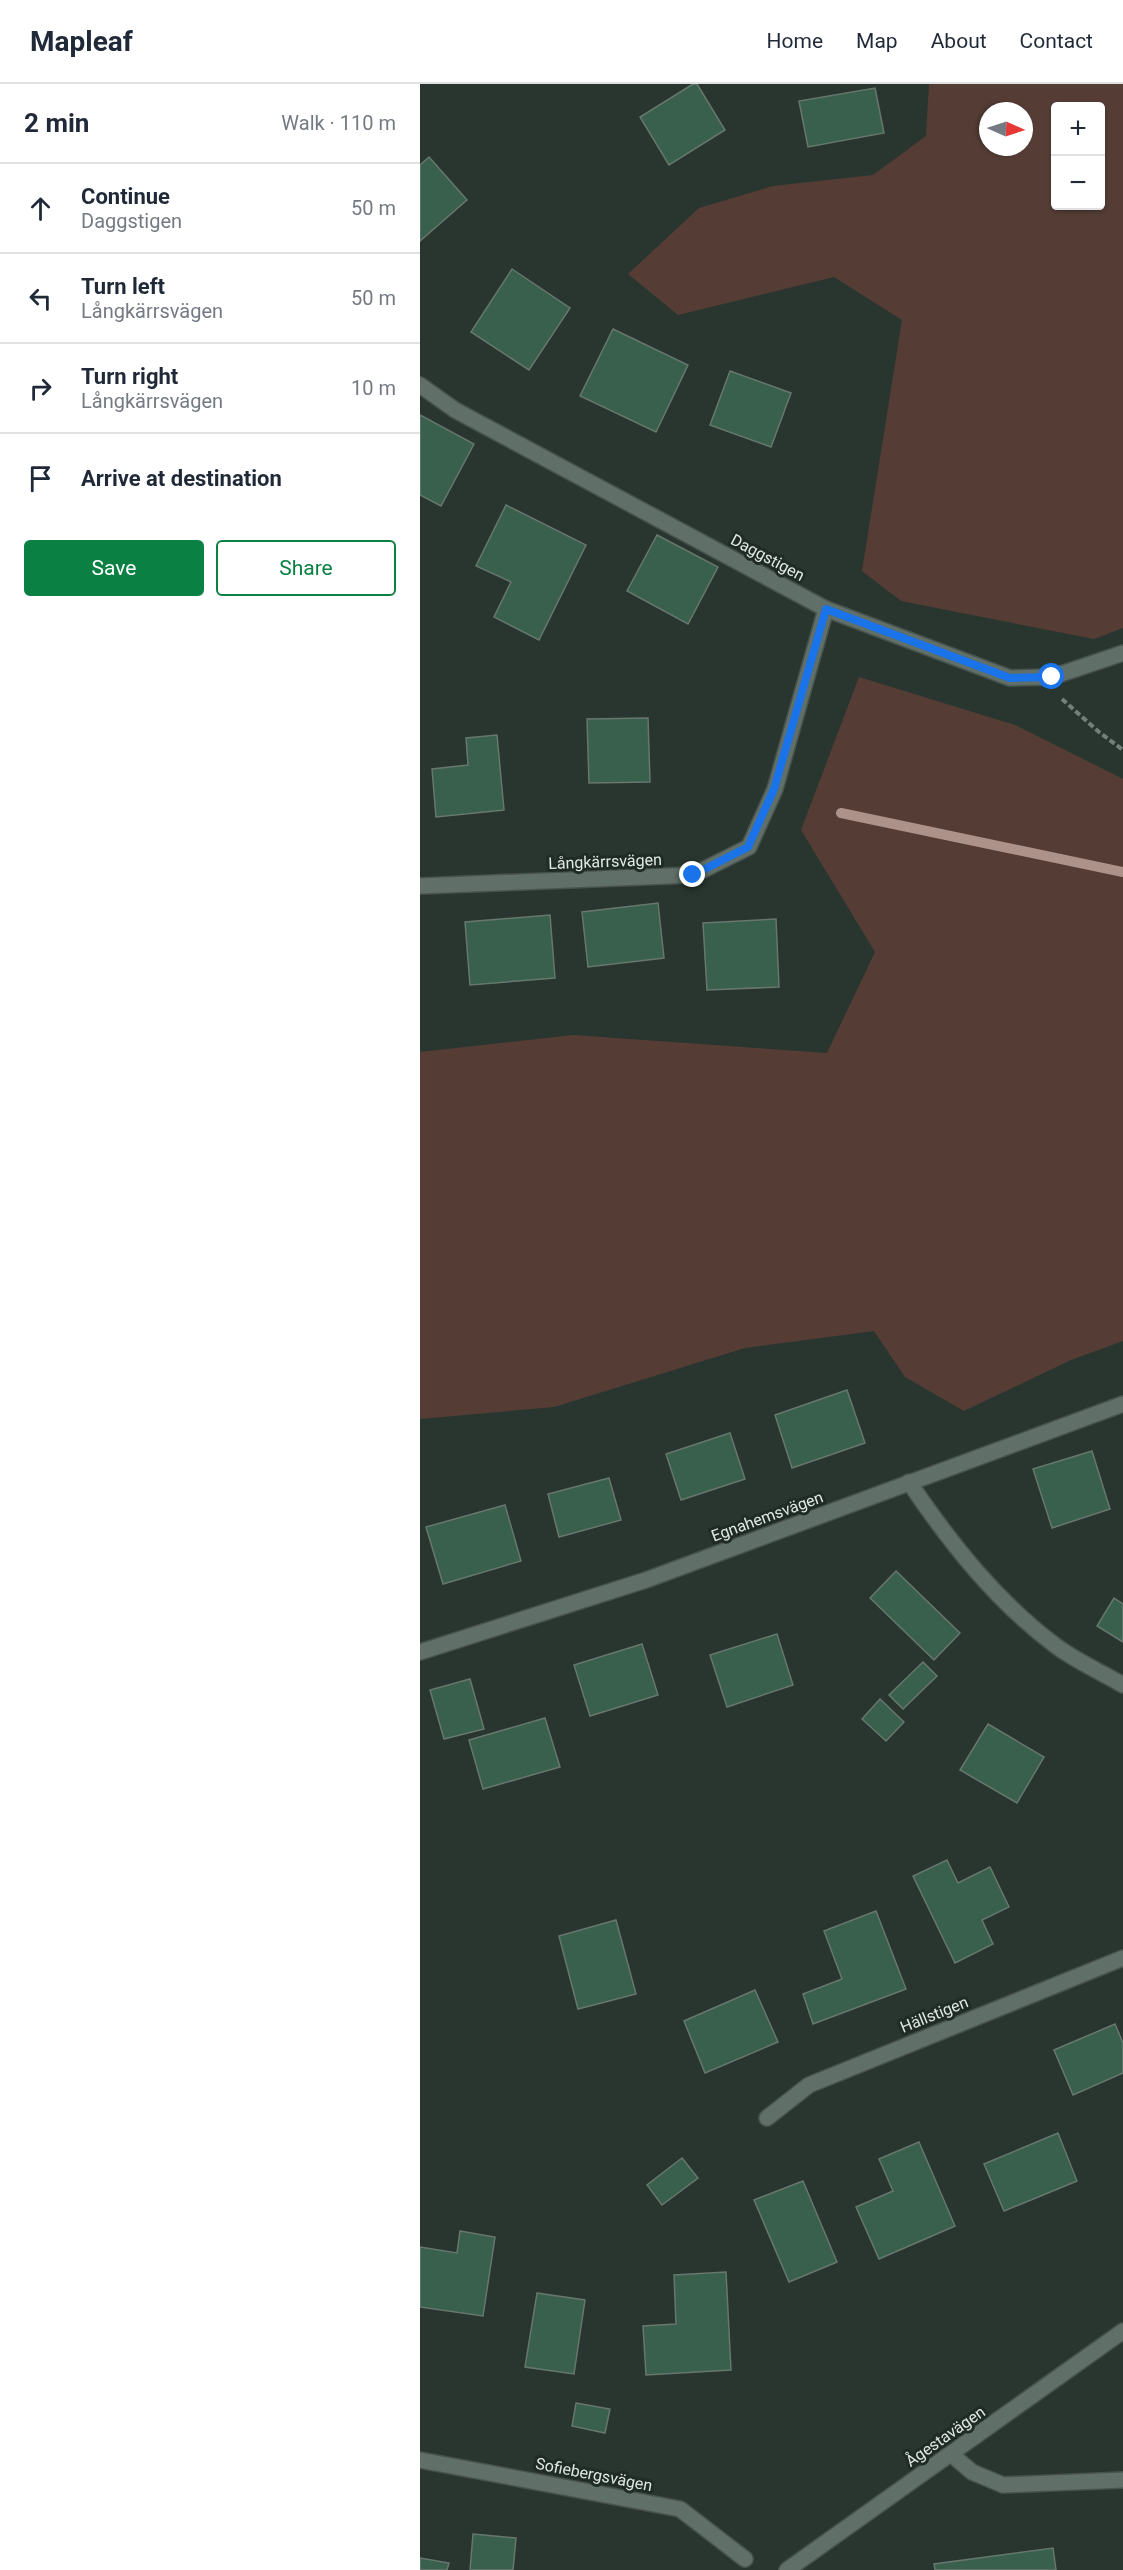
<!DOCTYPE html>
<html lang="en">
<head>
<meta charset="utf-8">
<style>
  :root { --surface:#fff; --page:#f2f2f3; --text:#1f2937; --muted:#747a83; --line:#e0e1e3; --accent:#0b8043 }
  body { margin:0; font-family:Roboto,sans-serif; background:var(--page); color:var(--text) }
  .controls { position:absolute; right:18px; top:18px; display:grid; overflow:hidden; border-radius:6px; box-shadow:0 2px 4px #0004 }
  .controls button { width:54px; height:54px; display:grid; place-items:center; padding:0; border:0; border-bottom:2px solid var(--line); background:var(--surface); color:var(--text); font:30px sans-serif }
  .compass { position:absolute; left:559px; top:18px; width:54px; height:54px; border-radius:50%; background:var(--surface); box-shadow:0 2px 4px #0004; rotate:93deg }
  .stop { position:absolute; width:18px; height:18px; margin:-14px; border:4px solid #1a73e8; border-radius:50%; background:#fff }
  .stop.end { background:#1a73e8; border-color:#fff; box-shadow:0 2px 6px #0008 }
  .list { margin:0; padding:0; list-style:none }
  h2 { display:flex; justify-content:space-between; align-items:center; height:78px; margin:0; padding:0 24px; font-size:26px }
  h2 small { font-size:20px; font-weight:400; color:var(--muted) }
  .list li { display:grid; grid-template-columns:39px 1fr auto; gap:18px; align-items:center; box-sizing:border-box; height:90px; padding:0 24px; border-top:2px solid var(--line) }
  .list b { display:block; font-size:22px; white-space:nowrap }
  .list p { margin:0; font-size:20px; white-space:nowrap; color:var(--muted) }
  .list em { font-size:20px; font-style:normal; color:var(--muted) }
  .actions { display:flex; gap:12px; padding:18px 24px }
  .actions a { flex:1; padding:14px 0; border:2px solid var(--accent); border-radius:6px; text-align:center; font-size:21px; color:var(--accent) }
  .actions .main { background:var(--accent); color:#fff }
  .icon { flex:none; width:33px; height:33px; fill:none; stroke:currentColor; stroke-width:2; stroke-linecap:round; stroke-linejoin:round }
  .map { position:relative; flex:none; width:703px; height:2486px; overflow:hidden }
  header { display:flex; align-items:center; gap:36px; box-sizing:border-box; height:84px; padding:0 30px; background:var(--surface); border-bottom:2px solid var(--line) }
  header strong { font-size:28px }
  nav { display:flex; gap:33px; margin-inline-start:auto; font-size:21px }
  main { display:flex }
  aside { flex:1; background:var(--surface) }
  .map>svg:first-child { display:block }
  .green { fill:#553d36; fill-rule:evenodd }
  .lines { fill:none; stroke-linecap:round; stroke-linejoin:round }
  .stream { stroke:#ac9288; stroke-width:10 }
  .building { fill:#39604c; stroke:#67776e; stroke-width:1.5 }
  .minor-casing { stroke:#47524c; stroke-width:18 }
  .secondary-casing { stroke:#47524c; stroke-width:18 }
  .path { stroke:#747f79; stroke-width:4; stroke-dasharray:6 3; stroke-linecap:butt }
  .minor { stroke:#606f67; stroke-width:15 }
  .secondary { stroke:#606f67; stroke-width:15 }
  .route { stroke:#1a73e8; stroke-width:8 }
  .labels { text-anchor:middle; stroke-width:6; stroke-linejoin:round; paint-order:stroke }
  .street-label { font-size:16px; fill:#e0e8e4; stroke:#1f2c25 }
</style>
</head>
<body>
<header>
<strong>Mapleaf</strong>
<nav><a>Home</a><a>Map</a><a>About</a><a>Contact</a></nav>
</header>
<main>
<aside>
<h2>2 min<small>Walk · 110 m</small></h2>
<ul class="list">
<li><svg class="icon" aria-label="ahead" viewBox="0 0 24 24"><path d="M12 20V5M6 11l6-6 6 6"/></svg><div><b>Continue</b><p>Daggstigen</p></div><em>50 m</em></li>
<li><svg class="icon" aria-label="left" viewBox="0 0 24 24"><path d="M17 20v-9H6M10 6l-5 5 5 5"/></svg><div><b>Turn left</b><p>Långkärrsvägen</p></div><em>50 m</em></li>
<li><svg class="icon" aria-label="right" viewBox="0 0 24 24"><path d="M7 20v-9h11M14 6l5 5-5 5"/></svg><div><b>Turn right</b><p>Långkärrsvägen</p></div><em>10 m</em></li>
<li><svg class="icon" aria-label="arrive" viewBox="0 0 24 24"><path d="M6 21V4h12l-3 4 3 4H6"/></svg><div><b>Arrive at destination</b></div></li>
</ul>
<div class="actions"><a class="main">Save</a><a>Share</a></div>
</aside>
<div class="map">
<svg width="703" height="2486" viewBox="0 0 703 2486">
  <rect width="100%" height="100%" fill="#29362f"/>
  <g class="green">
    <path d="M509 0H703V544L674 555 481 517 442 487 482 236 414 193 258 231 208 190 279 124 353 102 453 91 506 52ZM636 22H680V122H636ZM568 27H604V63H568Z"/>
    <polygon points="439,593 595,641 703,695 703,1257 651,1276 544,1327 485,1293 454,1247 325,1264 134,1323 0,1335 0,968 153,951 407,969 455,868 381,746"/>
  </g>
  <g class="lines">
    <polyline class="stream" points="421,729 703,788"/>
  </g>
  <g class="building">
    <polygon points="273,0 277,0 305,46 249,81 220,33"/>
    <polygon points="455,4 464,49 388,63 379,17"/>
    <polygon points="9,73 47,116 0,157 0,81"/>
    <polygon points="92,185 150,224 109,286 51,248"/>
    <polygon points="193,245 268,281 236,348 160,312"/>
    <polygon points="310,287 371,309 351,363 290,341"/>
    <polygon points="0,331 54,360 21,422 0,411"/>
    <polygon points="86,421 166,461 119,556 74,533 91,498 56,482"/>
    <polygon points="237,451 298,483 268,540 207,507"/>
    <polygon points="228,634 230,698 169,699 167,635"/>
    <polygon points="77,651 84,726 16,733 12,685 48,681 46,654"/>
    <polygon points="238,819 244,874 168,883 162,828"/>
    <polygon points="130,831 135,894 50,901 45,838"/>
    <polygon points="356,835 359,903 287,906 283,839"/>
    <polygon points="427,1306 445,1359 372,1384 355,1331"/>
    <polygon points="310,1349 325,1395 261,1416 246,1370"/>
    <polygon points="672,1367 690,1425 632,1444 613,1385"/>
    <polygon points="189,1394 201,1436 139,1453 128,1410"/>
    <polygon points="85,1421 101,1477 23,1500 6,1443"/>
    <polygon points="476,1487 540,1549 514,1576 450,1514"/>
    <polygon points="694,1514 703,1520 703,1558 677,1542"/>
    <polygon points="357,1550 373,1601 307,1623 290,1571"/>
    <polygon points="222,1560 238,1611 170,1632 154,1581"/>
    <polygon points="503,1578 517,1592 483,1625 469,1611"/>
    <polygon points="50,1595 64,1645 24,1655 10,1606"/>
    <polygon points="460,1615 484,1638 466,1657 442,1635"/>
    <polygon points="125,1634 140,1683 63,1705 49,1656"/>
    <polygon points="568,1640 624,1673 597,1719 540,1686"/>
    <polygon points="527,1776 538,1799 570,1783 589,1823 562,1836 573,1860 535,1879 493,1792"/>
    <polygon points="456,1827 486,1905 393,1940 383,1910 422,1895 404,1847"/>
    <polygon points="196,1836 216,1910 158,1925 139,1852"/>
    <polygon points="335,1906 358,1958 285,1989 264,1937"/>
    <polygon points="695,1940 703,1959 703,1989 653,2011 634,1966"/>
    <polygon points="638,2049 657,2097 584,2127 564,2080"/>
    <polygon points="499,2058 535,2142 459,2175 436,2123 473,2107 459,2075"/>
    <polygon points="262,2074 278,2094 242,2121 227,2101"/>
    <polygon points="383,2097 417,2178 369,2198 334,2116"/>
    <polygon points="40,2147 75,2153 63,2232 0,2223 0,2163 37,2169"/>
    <polygon points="306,2188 311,2286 226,2291 223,2242 256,2240 254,2191"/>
    <polygon points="117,2209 165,2216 154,2290 105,2283"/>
    <polygon points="156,2319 190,2325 185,2349 152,2342"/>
    <polygon points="53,2450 96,2454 93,2486 50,2486"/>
    <polygon points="633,2464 636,2486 515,2486 514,2480"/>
    <polygon points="0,2474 29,2479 27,2486 0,2486"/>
  </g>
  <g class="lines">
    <g class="minor-casing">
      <g id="minor">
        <polyline points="0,301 35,326 406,525 590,594 632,593 703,569"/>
        <polyline points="0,802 273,791 329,763 355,705 406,525"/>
        <path d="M489 1398C531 1460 576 1517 636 1562 656 1577 681 1588 703 1601"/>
        <polyline points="0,1568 226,1496 703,1320"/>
        <polyline points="347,2034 389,2001 703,1874"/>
        <polyline points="531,2370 552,2388 583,2401 703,2396"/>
        <polyline points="0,2376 260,2425 325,2475"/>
      </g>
    </g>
    <g class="secondary-casing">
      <polyline id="secondary" points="367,2486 703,2247"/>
    </g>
    <polyline class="path" points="642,615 679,648 703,666"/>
    <use href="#minor" class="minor"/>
    <use href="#secondary" class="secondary"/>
  </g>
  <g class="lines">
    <polyline class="route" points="273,791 328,763 354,705 406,525 590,594 632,593"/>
  </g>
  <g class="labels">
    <g class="street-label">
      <text transform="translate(348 473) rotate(28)" y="6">Daggstigen</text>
      <text transform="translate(185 777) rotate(-2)" y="6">Långkärrsvägen</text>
      <text transform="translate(347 1432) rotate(-20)" y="6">Egnahemsvägen</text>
      <text transform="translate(514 1930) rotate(-22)" y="6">Hällstigen</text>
      <text transform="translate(525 2352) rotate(-35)" y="6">Ågestavägen</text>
      <text transform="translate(174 2390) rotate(11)" y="6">Sofiebergsvägen</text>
    </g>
  </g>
</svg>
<div class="controls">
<button>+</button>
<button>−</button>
</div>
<svg class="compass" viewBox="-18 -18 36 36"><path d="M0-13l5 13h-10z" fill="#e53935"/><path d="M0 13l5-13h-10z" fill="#747a83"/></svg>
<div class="stop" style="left:632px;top:593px"></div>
<div class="stop end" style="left:273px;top:791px"></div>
</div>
</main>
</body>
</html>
